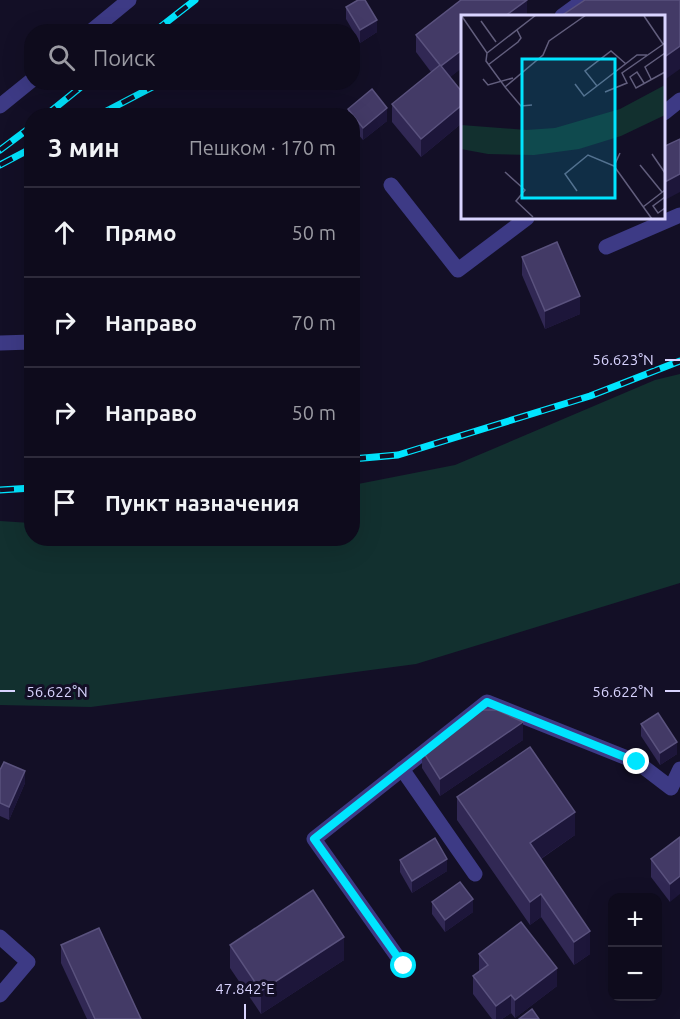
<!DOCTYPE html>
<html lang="ru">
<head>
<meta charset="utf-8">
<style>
  :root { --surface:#0e0b1c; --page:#1c1929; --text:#f1f3f6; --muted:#9b9ba3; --line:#2e2b3b }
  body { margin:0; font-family:Ubuntu,sans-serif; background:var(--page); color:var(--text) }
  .controls { position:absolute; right:18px; bottom:18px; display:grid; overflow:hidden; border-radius:12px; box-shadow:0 6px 24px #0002 }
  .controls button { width:54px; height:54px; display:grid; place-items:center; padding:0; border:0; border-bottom:2px solid var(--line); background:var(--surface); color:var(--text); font:30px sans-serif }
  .stop { position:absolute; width:18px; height:18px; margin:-14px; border:4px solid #00e5ff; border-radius:50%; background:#fff }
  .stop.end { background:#00e5ff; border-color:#fff; box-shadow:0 2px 6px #0008 }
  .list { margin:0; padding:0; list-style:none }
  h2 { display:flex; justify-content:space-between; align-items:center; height:78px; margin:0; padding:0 24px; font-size:26px }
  h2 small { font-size:20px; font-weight:400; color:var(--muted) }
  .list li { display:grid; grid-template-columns:39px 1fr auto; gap:18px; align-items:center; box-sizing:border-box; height:90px; padding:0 24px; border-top:2px solid var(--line) }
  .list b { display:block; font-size:22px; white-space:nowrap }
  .list em { font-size:20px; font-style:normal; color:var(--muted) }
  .icon { flex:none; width:33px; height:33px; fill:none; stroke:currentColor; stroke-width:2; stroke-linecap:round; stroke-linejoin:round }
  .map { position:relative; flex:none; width:680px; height:1019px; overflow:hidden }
  .search { position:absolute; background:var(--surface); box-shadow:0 6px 24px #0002; left:24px; top:24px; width:336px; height:66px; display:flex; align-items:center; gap:15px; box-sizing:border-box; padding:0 21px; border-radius:24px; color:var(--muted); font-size:22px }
  .panel { position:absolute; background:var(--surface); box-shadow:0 6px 24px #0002; left:24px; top:108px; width:336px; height:438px; border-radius:24px }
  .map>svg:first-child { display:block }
  .green { fill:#12302f }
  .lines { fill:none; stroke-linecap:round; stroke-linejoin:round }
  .minor { stroke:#3d3a85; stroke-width:15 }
  .rail-casing { stroke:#00e5ff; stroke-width:7 }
  .rail { stroke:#130f26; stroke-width:4.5; stroke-dasharray:14; stroke-linecap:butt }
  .wall { fill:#312854 }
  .shaded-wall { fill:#1d163a }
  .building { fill:#433a66; stroke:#5a527e; stroke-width:1.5 }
  .route { stroke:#00e5ff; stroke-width:8 }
  .ticks { fill:none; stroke:#d9d4ff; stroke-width:2 }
  .inset-road { fill:none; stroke:#625e7d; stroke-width:1.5 }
  .view { fill:#00e5ff; fill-opacity:0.15; stroke:#00e5ff; stroke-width:3 }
  .inset-edge { fill:none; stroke:#d9d4ff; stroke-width:3 }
  .ticks-label { font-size:15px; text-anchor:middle; fill:#d9d4ff; stroke:#130f26; stroke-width:6; stroke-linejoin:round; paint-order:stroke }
</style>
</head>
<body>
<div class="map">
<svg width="680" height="1019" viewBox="0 0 680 1019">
  <rect width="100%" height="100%" fill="#130f26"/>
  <polygon class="green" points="680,374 680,583 416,664 91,707 0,705 0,521 31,523 32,538 352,538 353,485 455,465 655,380"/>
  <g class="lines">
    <g class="minor">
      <polyline points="562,16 584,0"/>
      <polyline points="90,32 129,0"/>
      <polyline points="0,106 32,80"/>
      <polyline points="664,113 680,100"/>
      <polyline points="391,185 458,270 527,218"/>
      <polyline points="606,247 680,215"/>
      <polyline points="0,343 32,342"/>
      <polyline points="402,769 475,874"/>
      <polyline points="0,937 28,962 0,995"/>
      <polyline points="404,966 314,839 487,702 637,762 671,788 680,769"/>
    </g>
    <g class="rail-casing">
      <g id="rail">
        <polyline points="154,32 195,0"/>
        <polyline points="45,116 87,82"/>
        <polyline points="97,116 162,82"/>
        <polyline points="0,150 32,126"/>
        <polyline points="0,165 32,148"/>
        <polyline points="352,459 398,455 590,396 680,361"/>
        <polyline points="0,490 32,488"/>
      </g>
    </g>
    <use href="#rail" class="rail"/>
  </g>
  <g class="wall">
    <polygon points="346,7 377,32 360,43 346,19"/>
    <polygon points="527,16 450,77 462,92 462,123 421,157 392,122 392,104 431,72 416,52 416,35"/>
    <polygon points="348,109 387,121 363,140 352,127 352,116 348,116"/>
    <polygon points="522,257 580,314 545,329 522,275"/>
    <polygon points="641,724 677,754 660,765 641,736"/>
    <polygon points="523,740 440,796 422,768 422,750"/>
    <polygon points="0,770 25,783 9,820 0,816"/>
    <polygon points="457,797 575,835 541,859 590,954 574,965 541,917 530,925 457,820"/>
    <polygon points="680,837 670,902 651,877 651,859"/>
    <polygon points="400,860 447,871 412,893 400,872"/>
    <polygon points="432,902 473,912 445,932 432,914"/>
    <polygon points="61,945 141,1019 87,1019 61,963"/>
    <polygon points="230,945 344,960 261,1014 230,968"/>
    <polygon points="479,954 557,986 515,1018 511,1013 502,1019 492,1019 473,994 473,976 479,972"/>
  </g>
  <g class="shaded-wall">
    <polygon points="527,0 527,16 505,16"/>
    <polygon points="377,20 377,32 360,43 360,30"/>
    <polygon points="680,46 680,69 663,81 663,58"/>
    <polygon points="462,50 462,68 441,84 441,66"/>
    <polygon points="462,105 462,123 421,157 421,139"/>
    <polygon points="387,108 387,121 363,140 363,128"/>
    <polygon points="680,174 680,192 663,201 663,183"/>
    <polygon points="580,296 580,314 545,329 545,311"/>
    <polygon points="523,722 523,740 440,796 440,779"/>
    <polygon points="677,742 677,754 660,765 660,753"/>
    <polygon points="25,771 25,783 9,820 9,807"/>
    <polygon points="575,812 575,835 530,866 530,843"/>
    <polygon points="447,859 447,871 412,893 412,881"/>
    <polygon points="680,876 680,894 670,902 670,884"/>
    <polygon points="541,894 541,917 530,925 530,902"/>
    <polygon points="473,899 473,912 445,932 445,920"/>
    <polygon points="590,931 590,954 574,965 574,942"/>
    <polygon points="344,937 344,960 261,1014 261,991"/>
    <polygon points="557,968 557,986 515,1018 515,1000"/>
    <polygon points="511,995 511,1013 502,1019 496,1019 496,1006"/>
  </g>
  <g class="building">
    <polygon points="358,0 365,0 377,20 360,30 346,7"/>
    <polygon points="461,0 527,0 505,16 462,16 462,50 441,66 462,92 462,105 421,139 392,104 440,65 416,35"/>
    <polygon points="585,0 680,0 680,46 663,58 663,16 561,16"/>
    <polygon points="372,89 387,108 363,128 348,109"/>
    <polygon points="680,139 680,174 663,183 663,147"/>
    <polygon points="557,242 580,296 545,311 522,257"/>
    <polygon points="479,710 497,710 523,722 440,779 422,750"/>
    <polygon points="658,713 677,742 660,753 641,724"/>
    <polygon points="530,747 575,812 530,843 590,931 574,942 541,894 530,902 457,797"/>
    <polygon points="4,762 25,771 9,807 0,803 0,770"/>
    <polygon points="680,837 680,876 670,884 651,859"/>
    <polygon points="435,838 447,859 412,881 400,860"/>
    <polygon points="460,882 473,899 445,920 432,902"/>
    <polygon points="313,890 344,937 261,991 230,945"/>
    <polygon points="521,922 557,968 515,1000 511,995 496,1006 473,976 488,965 479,954"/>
    <polygon points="99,928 141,1019 95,1019 61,945"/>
    <polygon points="532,1009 539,1019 519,1019"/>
  </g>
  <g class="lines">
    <polyline class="route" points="404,966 314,839 487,702 637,762"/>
  </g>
  <path class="ticks" d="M665 360H680M0 691H15M665 691H680M245 1004V1019"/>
  <g transform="translate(461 15)">
    <rect width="204" height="204" fill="#130f26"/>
    <path d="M204 70V100L160 121 118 134 73 140 27 139 0 134V110L65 115 94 113 159 94Z" fill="#12302f"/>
    <path class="inset-road" d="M0 0 26 38 75 0M183 1 202 29M20 6 35 27M26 38 25 46 44 72 82 40 88 26 125 0M27 50 57 27 60 23 56 15M22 64 27 70 52 63M190 64 184 52 204 38M183 68 176 57 169 62 175 73 204 57M114 69 123 81 176 40H186M136 71 124 56 150 36 165 49M44 72 60 91 71 90M144 77 166 68 161 58 204 28M191 139 204 158M179 150 201 177M153 151 191 204M44 157 64 175 55 186 72 202M116 176 104 159 127 140 153 151 159 138M204 182 192 191 197 198 204 193M182 192 204 175"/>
    <path class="view" d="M61 44H154V183H61Z"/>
    <rect width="204" height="204" class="inset-edge"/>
  </g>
  <g class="ticks-label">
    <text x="623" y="365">56.623°N</text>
    <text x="57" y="697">56.622°N</text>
    <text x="623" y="697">56.622°N</text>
    <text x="245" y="994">47.842°E</text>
  </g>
</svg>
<div class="controls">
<button>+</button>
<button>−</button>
</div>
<div class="stop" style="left:404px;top:966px"></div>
<div class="stop end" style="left:637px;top:762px"></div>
<div class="search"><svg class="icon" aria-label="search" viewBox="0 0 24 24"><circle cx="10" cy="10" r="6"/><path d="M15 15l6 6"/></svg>Поиск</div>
<section class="panel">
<h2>3 мин<small>Пешком · 170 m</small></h2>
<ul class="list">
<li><svg class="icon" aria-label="ahead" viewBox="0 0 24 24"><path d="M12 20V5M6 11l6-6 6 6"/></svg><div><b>Прямо</b></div><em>50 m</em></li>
<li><svg class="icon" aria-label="right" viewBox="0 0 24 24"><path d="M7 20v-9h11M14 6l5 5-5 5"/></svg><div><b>Направо</b></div><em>70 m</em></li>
<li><svg class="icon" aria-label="right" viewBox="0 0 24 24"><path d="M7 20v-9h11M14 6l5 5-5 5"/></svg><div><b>Направо</b></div><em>50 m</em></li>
<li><svg class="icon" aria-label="arrive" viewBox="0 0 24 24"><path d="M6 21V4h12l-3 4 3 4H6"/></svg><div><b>Пункт назначения</b></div></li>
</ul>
</section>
</div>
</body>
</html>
